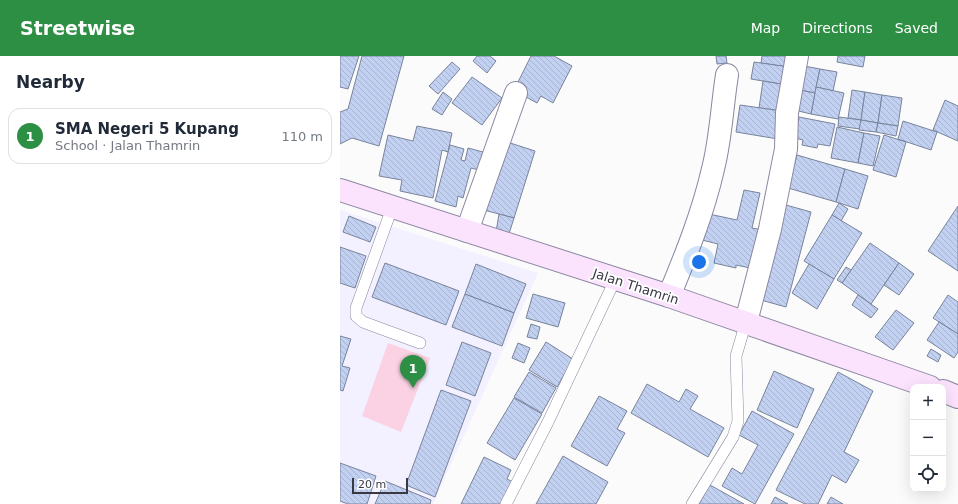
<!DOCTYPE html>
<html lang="en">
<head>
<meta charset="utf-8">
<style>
  :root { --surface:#fff; --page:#f6f6f7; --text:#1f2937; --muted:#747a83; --line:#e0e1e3; --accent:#2c8f44 }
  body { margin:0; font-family:"DejaVu Sans",sans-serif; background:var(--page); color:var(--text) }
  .controls { position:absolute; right:12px; bottom:12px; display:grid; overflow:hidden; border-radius:8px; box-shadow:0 4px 16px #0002 }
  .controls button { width:36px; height:36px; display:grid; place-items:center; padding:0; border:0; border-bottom:1px solid var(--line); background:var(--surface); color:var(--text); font:20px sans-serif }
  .scale { position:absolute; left:12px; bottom:10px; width:56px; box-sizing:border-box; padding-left:4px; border:2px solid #3a3843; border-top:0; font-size:11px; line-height:14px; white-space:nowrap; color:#3a3843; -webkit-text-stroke:3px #fff; paint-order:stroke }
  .you { position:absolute; left:359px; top:206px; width:14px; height:14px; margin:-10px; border:3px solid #fff; border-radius:50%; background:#1a73e8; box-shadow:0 0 0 6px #1a73e833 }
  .badge { display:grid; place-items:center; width:26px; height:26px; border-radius:50%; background:var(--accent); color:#fff; font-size:13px; font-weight:700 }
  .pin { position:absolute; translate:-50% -33px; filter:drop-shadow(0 1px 2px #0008) }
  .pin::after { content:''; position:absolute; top:21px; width:14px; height:12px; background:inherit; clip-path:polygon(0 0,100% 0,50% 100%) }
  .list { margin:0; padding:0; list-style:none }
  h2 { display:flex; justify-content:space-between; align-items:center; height:52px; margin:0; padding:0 16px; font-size:17px }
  h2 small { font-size:13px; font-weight:400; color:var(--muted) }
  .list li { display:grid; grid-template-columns:26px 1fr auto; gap:12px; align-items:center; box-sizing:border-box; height:56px; margin:0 8px 8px; padding:0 8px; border:1px solid var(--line); border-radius:12px }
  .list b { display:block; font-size:15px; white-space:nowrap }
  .list p { margin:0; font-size:13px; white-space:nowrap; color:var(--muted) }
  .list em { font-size:13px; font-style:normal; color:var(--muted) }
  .icon { flex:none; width:22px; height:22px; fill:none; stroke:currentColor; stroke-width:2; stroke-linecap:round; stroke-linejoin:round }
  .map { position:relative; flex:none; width:618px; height:448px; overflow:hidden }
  header { display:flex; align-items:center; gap:24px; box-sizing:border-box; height:56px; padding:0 20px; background:var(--accent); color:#fff }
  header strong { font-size:19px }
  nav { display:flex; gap:22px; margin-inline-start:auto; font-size:14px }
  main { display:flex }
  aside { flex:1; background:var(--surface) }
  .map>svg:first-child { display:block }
  .built { fill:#f3f0ff }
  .park { fill:#fbd2e3 }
  .building { fill:url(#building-back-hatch); stroke:#78849c }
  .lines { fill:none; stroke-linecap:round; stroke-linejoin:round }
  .lane-casing { stroke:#8c87a1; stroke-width:12 }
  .street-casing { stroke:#8c87a1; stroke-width:24 }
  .secondary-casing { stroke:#8c87a1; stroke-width:24 }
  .lane { stroke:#fff; stroke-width:11 }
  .street { stroke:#fff; stroke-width:22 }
  .secondary { stroke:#fbe3fe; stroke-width:22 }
  .labels { text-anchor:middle; stroke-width:3.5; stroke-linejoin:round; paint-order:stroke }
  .street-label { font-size:13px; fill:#3a3843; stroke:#fff }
</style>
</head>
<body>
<header>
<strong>Streetwise</strong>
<nav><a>Map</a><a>Directions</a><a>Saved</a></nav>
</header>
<main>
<aside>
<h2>Nearby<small></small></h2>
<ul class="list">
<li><span class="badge">1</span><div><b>SMA Negeri 5 Kupang</b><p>School · Jalan Thamrin</p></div><em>110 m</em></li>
</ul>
</aside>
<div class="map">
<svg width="618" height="448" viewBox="0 0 618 448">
  <defs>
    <pattern id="building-back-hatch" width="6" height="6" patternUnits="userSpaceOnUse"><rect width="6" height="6" fill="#c2d1f1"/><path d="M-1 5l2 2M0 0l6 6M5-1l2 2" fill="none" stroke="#a7b4d0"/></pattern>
  </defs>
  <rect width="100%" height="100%" fill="#fbfbfb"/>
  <polygon class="built" points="0,154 198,217 93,448 0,448"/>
  <polygon class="park" points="48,287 90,302 61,376 22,360"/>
  <g class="building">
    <polygon points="0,0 19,0 8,33 0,31"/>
    <polygon points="22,0 64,0 39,90 12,82 0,88 0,56 8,53"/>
    <polygon points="137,0 150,0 156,5 147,17 133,5"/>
    <polygon points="191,0 214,0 232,10 213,47 201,40 197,47 177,36 177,28"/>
    <polygon points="376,0 386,0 387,7 377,8"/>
    <polygon points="422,0 451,0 449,11 421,7"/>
    <polygon points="498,0 525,0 523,11 497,6"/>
    <polygon points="112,6 120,13 98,38 89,30"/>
    <polygon points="414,6 449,11 447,29 411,23"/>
    <polygon points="459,9 480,13 475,37 454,33"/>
    <polygon points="480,13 497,16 493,35 476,31"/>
    <polygon points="132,21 162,42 142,69 112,47"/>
    <polygon points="423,25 447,29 442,55 419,52"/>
    <polygon points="476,31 504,37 498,63 471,58"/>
    <polygon points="454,33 475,37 471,58 450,53"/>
    <polygon points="512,34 525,36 521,64 508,62"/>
    <polygon points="103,36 112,43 102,59 92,53"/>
    <polygon points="525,36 542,39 538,67 521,64"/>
    <polygon points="542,39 562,42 558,70 538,67"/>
    <polygon points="605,44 618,50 618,85 593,74"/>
    <polygon points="400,49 442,55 438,83 396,76"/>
    <polygon points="459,61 495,68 490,90 478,88 477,92 462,89 463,84 455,82"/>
    <polygon points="499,61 521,64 520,73 498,70"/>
    <polygon points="521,64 538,67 536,76 519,74"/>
    <polygon points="563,65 597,76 591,94 558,83"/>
    <polygon points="538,67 558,70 556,80 536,76"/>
    <polygon points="77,70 112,77 108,96 102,94 93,142 60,135 62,124 39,120 48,79 73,85"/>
    <polygon points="497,71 524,77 518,107 491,102"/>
    <polygon points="524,77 540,80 533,110 518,107"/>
    <polygon points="544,79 566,86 556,121 533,114"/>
    <polygon points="161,84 195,95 174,162 140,153"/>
    <polygon points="110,89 124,93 121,104 125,105 128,92 143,96 139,114 131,112 123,142 118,140 116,151 95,145"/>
    <polygon points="457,99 505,113 496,146 448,132"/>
    <polygon points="505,113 528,120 518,153 496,146"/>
    <polygon points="404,134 420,137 412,172 423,174 415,213 396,209 396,212 374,207 378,188 358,183 364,157 397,164"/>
    <polygon points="499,147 508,153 501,165 492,159"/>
    <polygon points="446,149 471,156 446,251 421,244"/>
    <polygon points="618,150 618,215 588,195"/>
    <polygon points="159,158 174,162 168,181 156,176"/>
    <polygon points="492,159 522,177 494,223 464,205"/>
    <polygon points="9,160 36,171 30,186 3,176"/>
    <polygon points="530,187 559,207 531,248 502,227"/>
    <polygon points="0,191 26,200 15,232 0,227"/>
    <polygon points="45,207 119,235 106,269 32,241"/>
    <polygon points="559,207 574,218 559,239 544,229"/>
    <polygon points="136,208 186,228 174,257 125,238"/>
    <polygon points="469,208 494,223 477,253 452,237"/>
    <polygon points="506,211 511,214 502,227 497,224"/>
    <polygon points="125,238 174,257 162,290 112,271"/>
    <polygon points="193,238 225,247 218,271 186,262"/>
    <polygon points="518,239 538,253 531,262 512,249"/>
    <polygon points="608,239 618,246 618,278 593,262"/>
    <polygon points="556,254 574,267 553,294 535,281"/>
    <polygon points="599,266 618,278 618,296 614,302 587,284"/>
    <polygon points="191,268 200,271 197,283 187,281"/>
    <polygon points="0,280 11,283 2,310 10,312 3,335 0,334"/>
    <polygon points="122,286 151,297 135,340 106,329"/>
    <polygon points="206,286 233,303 217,331 189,314"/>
    <polygon points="178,287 190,292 184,307 172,302"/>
    <polygon points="591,293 601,299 598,306 587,300"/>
    <polygon points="434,315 474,333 457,372 417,354"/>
    <polygon points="189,316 216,332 202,357 174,341"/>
    <polygon points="498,316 533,335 504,396 519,404 506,427 492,419 478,448 465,448 436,434"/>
    <polygon points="307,328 339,346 346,333 358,340 350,353 384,372 368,401 291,357"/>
    <polygon points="101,334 131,345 95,441 66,429"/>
    <polygon points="259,340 287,355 277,373 285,377 267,410 231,390"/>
    <polygon points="174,342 202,358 175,404 147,387"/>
    <polygon points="412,355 454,378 415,448 382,430 392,412 402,418 418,389 399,379"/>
    <polygon points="223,400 268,426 256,448 196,448"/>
    <polygon points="144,401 171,414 167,423 173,426 162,448 121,448"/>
    <polygon points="0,407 36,420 27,448 8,448 0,445"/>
    <polygon points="45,425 91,444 90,448 35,448"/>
    <polygon points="370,429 404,448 359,448"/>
    <polygon points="435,441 448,448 431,448"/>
    <polygon points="491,441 503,448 487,448"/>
  </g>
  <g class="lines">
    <g class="lane-casing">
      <g id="lane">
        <polyline points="52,152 16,252 16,260 23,266 80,287"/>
        <polyline points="166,448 208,366 275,224"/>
        <polyline points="352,448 393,381 398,365 396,300 406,266"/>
      </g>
    </g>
    <g class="street-casing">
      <g id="street">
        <polyline points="127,175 176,37"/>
        <path d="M329 240C346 199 363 157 373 113 381 82 382 50 387 19"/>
        <polyline points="406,266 430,173 446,93 447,57 457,0"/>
      </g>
    </g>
    <g class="secondary-casing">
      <g id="secondary">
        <polyline points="0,134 329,240 590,331"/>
        <polyline points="603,335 618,341"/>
      </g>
    </g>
    <use href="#lane" class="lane"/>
    <use href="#street" class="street"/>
    <use href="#secondary" class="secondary"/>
  </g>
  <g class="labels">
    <g class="street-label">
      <text transform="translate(296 230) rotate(18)" y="5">Jalan Thamrin</text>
    </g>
  </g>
</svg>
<div class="controls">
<button>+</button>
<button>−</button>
<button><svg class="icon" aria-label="locate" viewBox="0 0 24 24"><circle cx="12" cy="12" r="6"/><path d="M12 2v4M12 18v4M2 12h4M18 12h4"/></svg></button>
</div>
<div class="scale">20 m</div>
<div class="you"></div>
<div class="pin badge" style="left:73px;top:332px">1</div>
</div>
</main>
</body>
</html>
